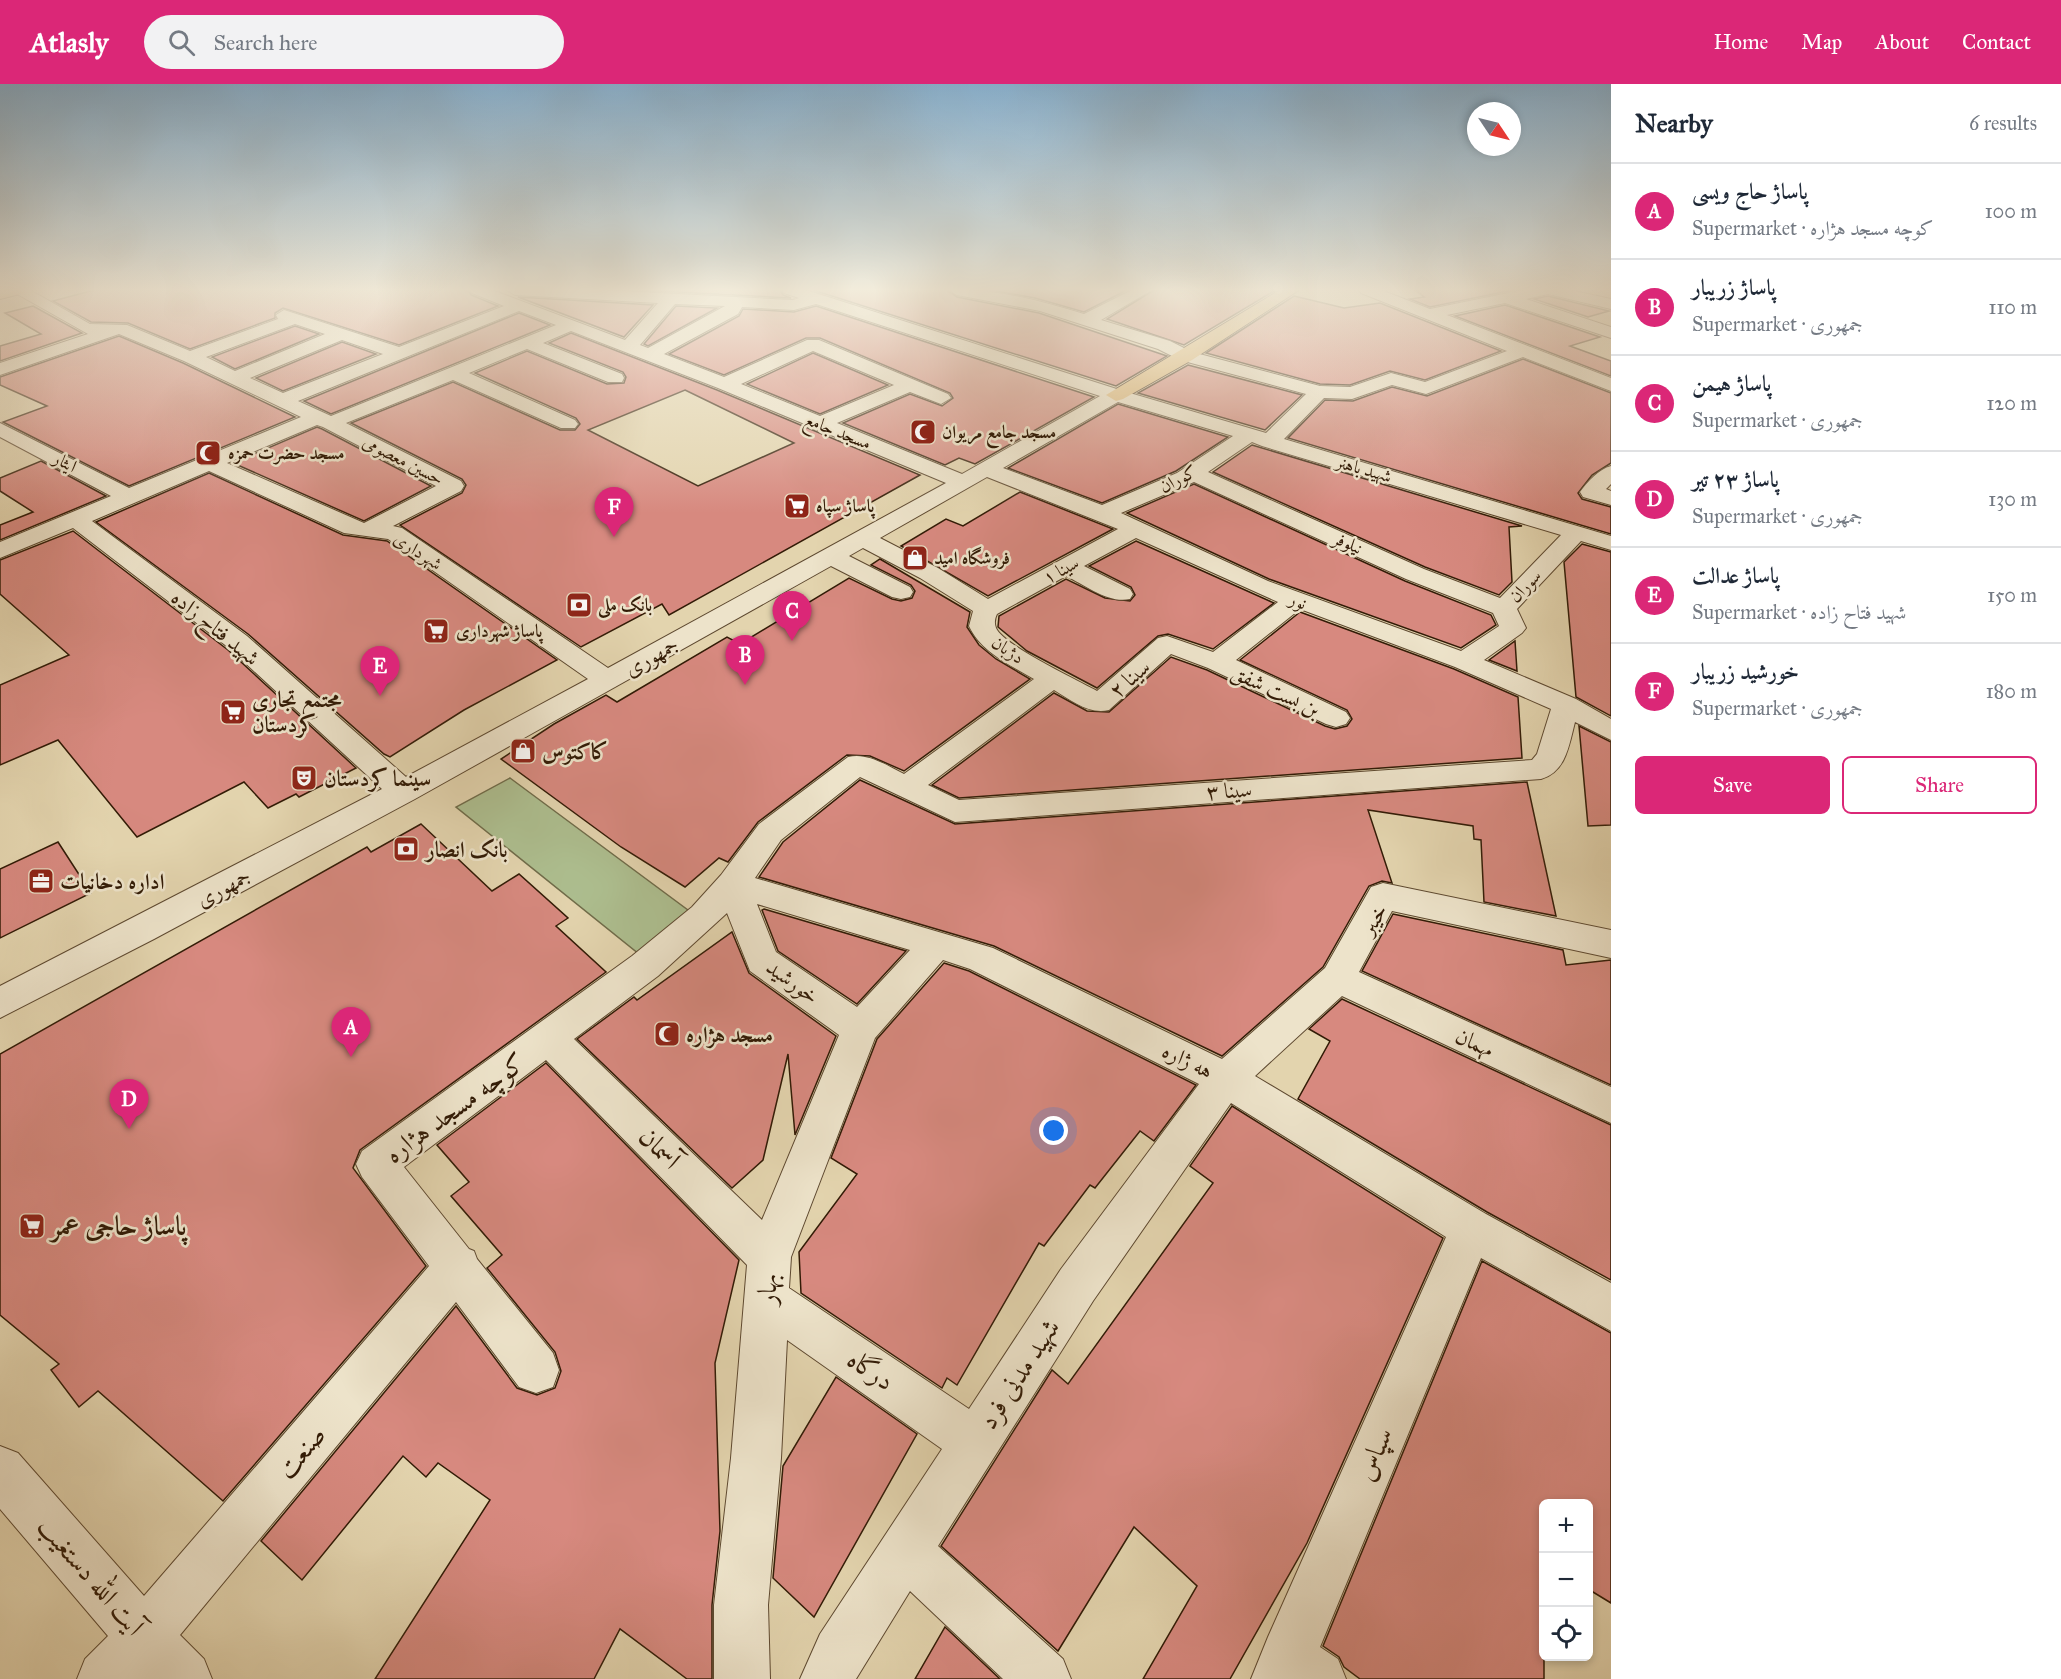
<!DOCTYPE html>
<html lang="en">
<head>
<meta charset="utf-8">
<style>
  :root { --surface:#fff; --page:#f2f2f3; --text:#1f2937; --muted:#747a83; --line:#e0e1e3; --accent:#db2777 }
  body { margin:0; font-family:"IM FELL Great Primer",Amiri,serif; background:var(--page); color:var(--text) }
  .controls { position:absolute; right:18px; bottom:18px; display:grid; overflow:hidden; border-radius:9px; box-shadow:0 3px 9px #0003 }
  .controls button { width:54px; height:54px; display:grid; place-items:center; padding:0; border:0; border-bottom:2px solid var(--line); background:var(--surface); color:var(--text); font:30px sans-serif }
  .compass { position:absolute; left:1467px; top:18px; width:54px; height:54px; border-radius:50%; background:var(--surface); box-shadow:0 3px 9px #0003; rotate:125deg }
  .you { position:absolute; left:1054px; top:1047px; width:21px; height:21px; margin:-15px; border:4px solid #fff; border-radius:50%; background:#1a73e8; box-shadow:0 0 0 9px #1a73e833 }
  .badge { display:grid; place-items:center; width:39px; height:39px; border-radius:50%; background:var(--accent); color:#fff; font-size:20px; font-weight:700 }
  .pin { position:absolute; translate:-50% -50px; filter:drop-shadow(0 2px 3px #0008) }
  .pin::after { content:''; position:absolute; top:32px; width:21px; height:18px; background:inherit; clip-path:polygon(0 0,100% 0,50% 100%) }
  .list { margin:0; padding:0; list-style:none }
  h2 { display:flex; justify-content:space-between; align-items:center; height:78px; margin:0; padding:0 24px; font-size:26px }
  h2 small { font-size:20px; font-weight:400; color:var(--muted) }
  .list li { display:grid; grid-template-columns:39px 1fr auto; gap:18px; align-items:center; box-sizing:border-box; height:96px; padding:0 24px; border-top:2px solid var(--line) }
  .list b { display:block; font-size:22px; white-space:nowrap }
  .list p { margin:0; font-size:20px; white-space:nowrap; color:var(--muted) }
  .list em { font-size:20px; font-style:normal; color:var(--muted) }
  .actions { display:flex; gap:12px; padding:18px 24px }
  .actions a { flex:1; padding:14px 0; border:2px solid var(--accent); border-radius:9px; text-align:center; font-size:21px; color:var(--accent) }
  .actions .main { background:var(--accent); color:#fff }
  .icon { flex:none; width:33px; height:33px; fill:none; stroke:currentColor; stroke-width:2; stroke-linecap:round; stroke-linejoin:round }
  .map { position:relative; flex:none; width:1611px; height:1595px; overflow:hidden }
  header { display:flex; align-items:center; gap:36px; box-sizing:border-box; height:84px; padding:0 30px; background:var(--accent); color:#fff }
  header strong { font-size:28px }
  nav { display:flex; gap:33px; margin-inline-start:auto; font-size:21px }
  .search { width:420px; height:54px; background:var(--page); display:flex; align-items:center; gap:15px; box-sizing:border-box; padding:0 21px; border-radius:33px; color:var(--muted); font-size:22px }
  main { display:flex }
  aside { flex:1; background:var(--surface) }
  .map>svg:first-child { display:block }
  .green { fill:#adbe8f; stroke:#706c4a; stroke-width:1.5 }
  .building { fill:#d7897f; stroke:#321b06; stroke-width:1.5; fill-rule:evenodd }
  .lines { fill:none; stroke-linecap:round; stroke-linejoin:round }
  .minor-casing { stroke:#5e4930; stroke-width:2 }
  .major-casing { stroke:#321b06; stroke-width:2 }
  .minor { fill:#ede3ca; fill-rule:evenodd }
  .major { fill:#e2ba77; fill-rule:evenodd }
  .labels { text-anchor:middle; stroke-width:5; stroke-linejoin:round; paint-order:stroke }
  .far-street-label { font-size:18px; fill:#321b06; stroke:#ede3ca }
  .far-poi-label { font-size:18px; font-weight:bold; fill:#321b06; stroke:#ede3ca; text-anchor:start }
  .street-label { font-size:22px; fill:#321b06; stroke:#ede3ca }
  .poi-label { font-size:22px; font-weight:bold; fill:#321b06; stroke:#ede3ca; text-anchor:start }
  .near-street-label { font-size:27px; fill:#321b06; stroke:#ede3ca }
  .near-poi-label { font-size:27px; font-weight:bold; fill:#321b06; stroke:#ede3ca; text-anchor:start }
</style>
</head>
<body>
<header>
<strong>Atlasly</strong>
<div class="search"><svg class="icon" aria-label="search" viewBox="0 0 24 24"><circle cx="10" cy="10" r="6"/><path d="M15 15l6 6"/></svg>Search here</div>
<nav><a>Home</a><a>Map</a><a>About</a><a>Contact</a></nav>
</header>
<main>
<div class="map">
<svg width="1611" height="1595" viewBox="0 0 1611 1595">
  <rect width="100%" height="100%" fill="#e3d4ae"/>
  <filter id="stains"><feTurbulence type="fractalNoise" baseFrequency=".00333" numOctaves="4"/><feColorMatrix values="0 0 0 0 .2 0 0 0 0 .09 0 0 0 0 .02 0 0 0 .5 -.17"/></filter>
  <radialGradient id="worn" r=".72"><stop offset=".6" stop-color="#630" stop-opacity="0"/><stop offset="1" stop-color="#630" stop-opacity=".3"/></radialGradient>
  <polygon class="green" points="510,694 696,832 644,874 456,723"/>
  <g class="building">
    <polygon points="94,206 468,206 471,211 498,222 399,261 283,224 275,229 275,234 190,265 128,239 91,238 53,217"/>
    <polygon points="640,206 780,206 783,211 791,214"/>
    <polygon points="813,206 947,206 957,213 1039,229 1167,272 1116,302"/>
    <polygon points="991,206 1127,206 1084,228 1035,214"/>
    <polygon points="1154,206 1267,206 1274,207 1184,261 1107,235"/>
    <polygon points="1415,206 1513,206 1430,223 1410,215 1424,213"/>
    <polygon points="1294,212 1344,224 1380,219 1501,267 1425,296 1390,287 1350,301 1320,300 1206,269"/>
    <polygon points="1548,212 1609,227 1588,233 1534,215"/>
    <polygon points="518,213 653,221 624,253"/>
    <polygon points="1505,221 1600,253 1570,262 1611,277 1611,292 1455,232"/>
    <polygon points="33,222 82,249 0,277 0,262 41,250 5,229"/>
    <polygon points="676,222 717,224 648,262 644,260"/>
    <polygon points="816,222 1094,313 975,380 959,374 945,381 843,339 910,310 942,322 953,314 950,309 820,254 806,254 724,291 669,270 739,232 743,225 794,228"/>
    <polygon points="519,229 550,241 331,330 304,317"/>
    <polygon points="295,242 319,250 235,285 212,273"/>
    <path d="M571 249 717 306 920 391 669 531 662 520 581 563 400 441 462 409 466 401 462 395 351 339 453 298 560 346H575L580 340 576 334 475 289 527 267 607 300 624 299 626 293 623 288 549 259ZM685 306 794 359 698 402 588 346Z"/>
    <polygon points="119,252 183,279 295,333 129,402 3,338 47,322 0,301 0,293"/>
    <polygon points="342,258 376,270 283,307 256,294"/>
    <polygon points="813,269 888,301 820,330 747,300"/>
    <polygon points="1523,275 1611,309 1611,379 1592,391 1578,409 1582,415 1611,423 1611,450 1288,354 1325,316 1353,317 1392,303 1427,312"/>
    <polygon points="1188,281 1302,311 1265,346 1138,309"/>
    <polygon points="1118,320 1228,353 1176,387 1102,419 1008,384"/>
    <polygon points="317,343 322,345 431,402 364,437 233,379"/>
    <polygon points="1252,361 1522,442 1509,443 1512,498 1499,511 1425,483 1213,388"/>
    <polygon points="41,377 106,412 0,456 0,441 33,428 0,407 0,394"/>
    <polygon points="209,389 343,451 387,457 557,576 464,626 390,673 384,670 248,550 96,438"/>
    <polygon points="1194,400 1405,497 1491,531 1496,541 1461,564 1269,495 1127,429"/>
    <polygon points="1020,408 1113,445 988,512 901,462 946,435 963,442"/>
    <polygon points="73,447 228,566 356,684 299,713 296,710 268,724 244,698 137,753 58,656 0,681 0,601 69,571 0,510 0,476"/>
    <polygon points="1136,457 1274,519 1213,565 1168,550 1158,552 1097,604 1027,567 998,543 999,532 1066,495 1105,514 1130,517 1135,511 1131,503 1089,482"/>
    <polygon points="1582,460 1611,468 1611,632 1576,613 1564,478"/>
    <polygon points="880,475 970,528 967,543 979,561 996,575 1030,595 904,687 870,672 847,671 758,738 728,778 719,774 685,803 621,763 501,675 554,640 606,611 617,618 727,553 740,560 849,494 892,515 901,517 912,514 915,507 911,501 871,481"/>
    <polygon points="1300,528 1454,585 1518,613 1522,674 959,714 932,701 1054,609 1087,627 1109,628 1171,573 1207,586 1325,642 1335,645 1347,642 1352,635 1347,626 1240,576"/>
    <polygon points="1515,557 1517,587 1489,576"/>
    <polygon points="1579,642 1611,658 1611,741 1588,742"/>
    <polygon points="860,696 955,740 1527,698 1556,832 1484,818 1481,756 1474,755 1473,742 1368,726 1392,799 1382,797 1369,802 1323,883 1222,972 994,862 759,793 783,758"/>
    <polygon points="421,740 492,807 519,790 568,834 556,842 606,888 360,1066 353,1084 426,1182 223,1417 98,1307 79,1323 51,1286 59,1280 0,1231 0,970 367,763 371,768"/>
    <polygon points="58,758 91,809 0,854 0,785"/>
    <polygon points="764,825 906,867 857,920 778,867 762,826"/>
    <polygon points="1393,830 1563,866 1566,881 1611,876 1611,1001 1362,887"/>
    <polygon points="732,848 749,889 836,952 795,1051 788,970 763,1076 732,1104 577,955 634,913 637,916"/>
    <polygon points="944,879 969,887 1196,1001 1154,1057 1140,1047 1095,1104 1090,1101 1044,1162 1039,1159 957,1301 947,1294 942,1304 801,1209 799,1168 857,1090 831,1074 877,955"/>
    <polygon points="1342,915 1611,1041 1611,1196 1487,1128 1298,1015 1330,957 1309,945"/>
    <polygon points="546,979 739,1176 715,1279 720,1447 712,1521 712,1595 687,1595 620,1545 594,1595 375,1595 490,1416 438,1379 426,1393 403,1372 302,1496 261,1457 456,1222 517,1304 537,1311 555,1304 561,1287 555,1268 487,1184 502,1171 451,1112 469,1098 437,1061"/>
    <polygon points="1232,1022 1443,1154 1307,1459 1230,1595 1143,1595 1197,1502 1134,1443 1058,1567 941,1462 1052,1286 1068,1300 1213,1099 1190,1082"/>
    <polygon points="1482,1177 1611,1249 1611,1519 1588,1505 1588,1419 1544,1419 1544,1595 1360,1595 1344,1583 1339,1573 1323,1562"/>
    <polygon points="836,1293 917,1350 814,1533 773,1494 783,1382"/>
    <polygon points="945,1543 1000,1595 915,1595"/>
  </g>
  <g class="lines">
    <g class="minor-casing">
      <g id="minor">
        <path d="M10 206H30L90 240 127 241 190 267 278 235 276 231 284 226 399 263 504 222 472 209 470 206H492L625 256 658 219 515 211 507 206H602L793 216 799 214 784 209 782 206H806L1123 307 1266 349 1306 310 1180 276 1158 265 1040 227 957 211 949 206C995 204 1041 217 1084 230L1132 206H1152L1101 236 1170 257 1192 268 1320 302 1350 303 1391 289 1425 298 1507 267 1361 209 1359 206H1381L1430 225 1523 206H1570L1611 215V225L1548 210 1526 215 1611 243V254L1505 219 1447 231 1611 294V307L1523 273 1426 310 1392 301 1352 315 1324 314 1284 355 1611 452V466L1581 457 1517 525 1526 544 1522 549 1484 576 1576 615 1611 635V656L1575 638C1569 661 1566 688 1541 695L955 738 860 693 781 756 755 794 993 864 1222 975 1325 884 1371 803 1383 799 1611 846V874L1392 827 1359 888 1611 1003V1039L1342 912 1255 992 1486 1130 1611 1199V1247L1481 1174 1320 1563 1338 1575 1346 1595H1251L1268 1553 1446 1153 1231 1019 1093 1217 938 1462 1063 1575 1071 1595H1003L910 1507 856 1595H800L820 1550 942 1365 787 1256 781 1374 768 1521 770 1595H714V1521L731 1374 747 1181 546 976 404 1083 469 1165 474 1167 477 1175 553 1269 559 1286 553 1303 536 1309 519 1303 456 1218 180 1551 204 1575 212 1595H77L85 1575 108 1552 0 1425V1362L18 1369 144 1512 429 1182 362 1093 356 1080 362 1067 632 872 692 823 721 791 759 740 848 673C867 668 886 681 904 690L1034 595C1010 581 981 568 969 542L973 527 920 494 863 464 849 472 910 503 913 508 910 513 901 515 892 513 831 482 415 715 154 855 0 934V902L382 705 229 564 73 444 0 474V458L111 412 0 353V339L129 404 301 333 184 277 119 250 0 291V279L88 250ZM675 220 725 222 648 264 640 261ZM816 220 1100 312 962 390 837 339 910 308 941 320 951 314 948 310 819 256H807L724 293 664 270 738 230 742 223 794 226ZM519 227 556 241 331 332 298 317ZM295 240 325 250 235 287 206 273ZM571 247 718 304 946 399 608 584 402 444 393 442 461 407 464 402 461 397 346 339 453 296 561 344H575L578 340 575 336 469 289 527 265 608 298H622L624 294 622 290 543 259ZM342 256 383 270 283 309 250 294ZM813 267 894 301 820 332 741 300ZM1118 318 1233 352 1177 389 1102 421 1003 384ZM317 341 323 343 436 402 364 439 227 379ZM1252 358 1262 362 1561 451 1500 514 1424 485 1208 388ZM209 387 344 449 388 455 588 595 406 693 247 552 92 437ZM987 393 1118 445 988 515 938 484 880 454ZM1194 398 1406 495 1493 529 1499 542 1461 567 1268 497 1121 429ZM1136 454 1278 518 1213 568 1167 552 1158 554 1097 607C1077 596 1003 561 996 544 994 539 995 534 997 530L1066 492C1085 501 1109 520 1130 515L1133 510 1130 505 1084 482ZM1300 525 1455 583 1551 625 1537 670 1532 676 959 716 928 701 1054 606C1071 616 1089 631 1109 626L1171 570 1208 584 1326 640 1336 643 1346 640 1350 634 1346 628 1236 576ZM757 820 910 866 857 923 776 868ZM727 829 750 887 839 951 762 1136 574 955 658 892ZM943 876 970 885 1199 1000 1061 1185 969 1325 789 1204 791 1173 875 954Z"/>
        <path d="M1611 382V400L1606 405 1611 407V421L1583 413 1580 408C1587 398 1599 385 1611 382Z"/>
      </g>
    </g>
    <g class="major-casing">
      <g id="major">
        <polygon points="0,206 26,206 24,209 0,215"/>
        <polygon points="1280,206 1299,206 1192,276 1123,315 1116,317 1106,311"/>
      </g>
    </g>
    <use href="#minor" class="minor"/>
    <use href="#major" class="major"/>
  </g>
  <linearGradient id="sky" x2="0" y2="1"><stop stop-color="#89b4d4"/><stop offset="0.48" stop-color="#f2ecdb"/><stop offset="1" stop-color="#f2ecdb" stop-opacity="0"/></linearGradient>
  <rect width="1611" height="429" fill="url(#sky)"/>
  <defs>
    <g id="mosque-square" transform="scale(1.35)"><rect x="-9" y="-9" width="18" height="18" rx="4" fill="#8f2418" stroke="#ede3ca"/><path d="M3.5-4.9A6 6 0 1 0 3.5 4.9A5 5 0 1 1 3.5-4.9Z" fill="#fff"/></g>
    <g id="supermarket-square" transform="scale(1.35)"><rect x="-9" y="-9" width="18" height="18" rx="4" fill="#8f2418" stroke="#ede3ca"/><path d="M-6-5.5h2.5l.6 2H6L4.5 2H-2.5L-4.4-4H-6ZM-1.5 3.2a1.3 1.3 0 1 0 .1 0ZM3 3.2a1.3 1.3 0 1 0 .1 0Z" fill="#fff"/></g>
    <g id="shop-square" transform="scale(1.35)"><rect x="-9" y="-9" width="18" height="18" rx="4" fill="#8f2418" stroke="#ede3ca"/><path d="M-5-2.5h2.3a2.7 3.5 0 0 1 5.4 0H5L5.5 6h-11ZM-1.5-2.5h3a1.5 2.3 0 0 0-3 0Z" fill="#fff"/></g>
    <g id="bank-square" transform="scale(1.35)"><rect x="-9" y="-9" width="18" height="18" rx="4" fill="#8f2418" stroke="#ede3ca"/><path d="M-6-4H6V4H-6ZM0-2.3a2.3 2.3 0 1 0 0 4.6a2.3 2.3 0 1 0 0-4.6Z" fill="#fff"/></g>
    <g id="theatre-square" transform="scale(1.35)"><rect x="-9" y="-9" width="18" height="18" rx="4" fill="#8f2418" stroke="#ede3ca"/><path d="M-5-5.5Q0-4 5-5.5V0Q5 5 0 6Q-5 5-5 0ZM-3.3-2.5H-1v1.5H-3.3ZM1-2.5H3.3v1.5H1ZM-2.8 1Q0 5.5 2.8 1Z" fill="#fff"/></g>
    <g id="office-square" transform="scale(1.35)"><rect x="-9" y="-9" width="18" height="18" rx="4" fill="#8f2418" stroke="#ede3ca"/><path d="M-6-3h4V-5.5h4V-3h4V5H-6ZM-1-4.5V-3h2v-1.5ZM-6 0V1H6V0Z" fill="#fff"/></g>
  </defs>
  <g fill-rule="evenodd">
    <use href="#mosque-square" x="923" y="348"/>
    <use href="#mosque-square" x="208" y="369"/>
    <use href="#supermarket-square" x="797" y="422"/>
    <use href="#shop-square" x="915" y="474"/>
    <use href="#bank-square" x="579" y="521"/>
    <use href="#supermarket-square" x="436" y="547"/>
    <use href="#supermarket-square" x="233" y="628"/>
    <use href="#shop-square" x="523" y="667"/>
    <use href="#theatre-square" x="304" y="694"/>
    <use href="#bank-square" x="406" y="765"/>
    <use href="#office-square" x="41" y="797"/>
    <use href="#mosque-square" x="667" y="950"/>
    <use href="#supermarket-square" x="32" y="1142"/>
  </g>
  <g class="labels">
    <g class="far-street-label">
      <text transform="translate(838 347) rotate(22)" y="6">مسجد جامع</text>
      <text transform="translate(403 376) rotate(27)" y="6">حسین معصومی</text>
      <text transform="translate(65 378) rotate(28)" y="6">ایثار</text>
      <text transform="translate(1364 385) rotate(16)" y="6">شهید باهنر</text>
      <text transform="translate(1178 395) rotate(-27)" y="6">کوران</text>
      <text transform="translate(1348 459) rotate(24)" y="6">نیلوفر</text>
      <text transform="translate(418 467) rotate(33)" y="6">شهرداری</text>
      <text transform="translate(1061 486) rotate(-28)" y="6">سینا ۱</text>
      <text transform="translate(1525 502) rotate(-46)" y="6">سوران</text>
      <text transform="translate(1298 517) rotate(21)" y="6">نور</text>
      <text transform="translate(1008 566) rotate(34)" y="6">دژبان</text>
    </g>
    <g class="far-poi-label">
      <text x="942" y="354">مسجد جامع مریوان</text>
      <text x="228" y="375">مسجد حضرت حمزه</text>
      <text x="816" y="428">پاساژ سپاه</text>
      <text x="934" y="480">فروشگاه امید</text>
      <text x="598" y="527">بانک ملی</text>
      <text x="456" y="553">پاساژ شهرداری</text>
    </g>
    <g class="street-label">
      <text transform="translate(216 543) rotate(39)" y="8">شهید فتاح زاده</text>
      <text transform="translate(651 572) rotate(-29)" y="8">جمهوری</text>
      <text transform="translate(1129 594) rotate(-41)" y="8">سینا ۲</text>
      <text transform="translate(1276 606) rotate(25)" y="8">بن بست شفق</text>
      <text transform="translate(1229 706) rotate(-4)" y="8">سینا ۳</text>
      <text transform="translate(223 803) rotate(-28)" y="8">جمهوری</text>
      <text transform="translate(1373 835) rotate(-58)" y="8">خیبر</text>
      <text transform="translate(793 897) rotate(36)" y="8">خورشید</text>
      <text transform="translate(1475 958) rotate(25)" y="8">مهمان</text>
      <text transform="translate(1188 976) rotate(26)" y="8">هه ژاره</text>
    </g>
    <g class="poi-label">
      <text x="252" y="623">مجتمع تجاری<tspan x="252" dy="25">کردستان</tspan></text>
      <text x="542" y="675">کاکتوس</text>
      <text x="324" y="702">سینما کردستان</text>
      <text x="426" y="773">بانک انصار</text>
      <text x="60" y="805">اداره دخانیات</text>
      <text x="686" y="958">مسجد هژاره</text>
    </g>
    <g class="near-street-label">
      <text transform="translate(455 1024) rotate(-36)" y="9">کوچه مسجد هژاره</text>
      <text transform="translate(660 1064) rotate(45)" y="9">آسمان</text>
      <text transform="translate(767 1205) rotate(-86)" y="9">بهار</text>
      <text transform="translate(871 1286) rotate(34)" y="9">درگاه</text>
      <text transform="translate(1019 1290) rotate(-57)" y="9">شهید مدنی فرد</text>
      <text transform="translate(301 1368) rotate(-50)" y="9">صنعت</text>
      <text transform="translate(1374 1370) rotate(-67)" y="9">سپاس</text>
      <text transform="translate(91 1492) rotate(49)" y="9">آیت الله دستغیب</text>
    </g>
    <g class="near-poi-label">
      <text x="51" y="1151">پاساژ حاجی عمر</text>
    </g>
  </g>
  <rect width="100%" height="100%" filter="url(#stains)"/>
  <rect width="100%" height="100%" fill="url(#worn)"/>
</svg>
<div class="controls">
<button>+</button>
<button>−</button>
<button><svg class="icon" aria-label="locate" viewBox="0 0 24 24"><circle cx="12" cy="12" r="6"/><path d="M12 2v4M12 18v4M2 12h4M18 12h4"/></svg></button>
</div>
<svg class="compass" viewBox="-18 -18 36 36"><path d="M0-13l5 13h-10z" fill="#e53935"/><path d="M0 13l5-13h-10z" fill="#747a83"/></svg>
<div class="you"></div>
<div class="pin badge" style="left:351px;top:973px">A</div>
<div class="pin badge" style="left:745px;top:601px">B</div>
<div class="pin badge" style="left:792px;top:557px">C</div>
<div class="pin badge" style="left:129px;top:1045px">D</div>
<div class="pin badge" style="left:380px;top:612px">E</div>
<div class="pin badge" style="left:614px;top:453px">F</div>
</div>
<aside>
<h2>Nearby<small>6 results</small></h2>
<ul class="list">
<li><span class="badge">A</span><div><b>پاساژ حاج ویسی</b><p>Supermarket · کوچه مسجد هژاره</p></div><em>100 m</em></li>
<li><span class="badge">B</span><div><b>پاساژ زریبار</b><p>Supermarket · جمهوری</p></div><em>110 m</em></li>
<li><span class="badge">C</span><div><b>پاساژ هیمن</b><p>Supermarket · جمهوری</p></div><em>120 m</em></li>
<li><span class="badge">D</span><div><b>پاساژ ۲۳ تیر</b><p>Supermarket · جمهوری</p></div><em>130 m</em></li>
<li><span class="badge">E</span><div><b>پاساژ عدالت</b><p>Supermarket · شهید فتاح زاده</p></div><em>150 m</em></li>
<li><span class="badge">F</span><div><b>خورشید زریبار</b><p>Supermarket · جمهوری</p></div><em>180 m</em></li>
</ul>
<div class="actions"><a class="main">Save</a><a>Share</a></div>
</aside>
</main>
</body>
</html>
